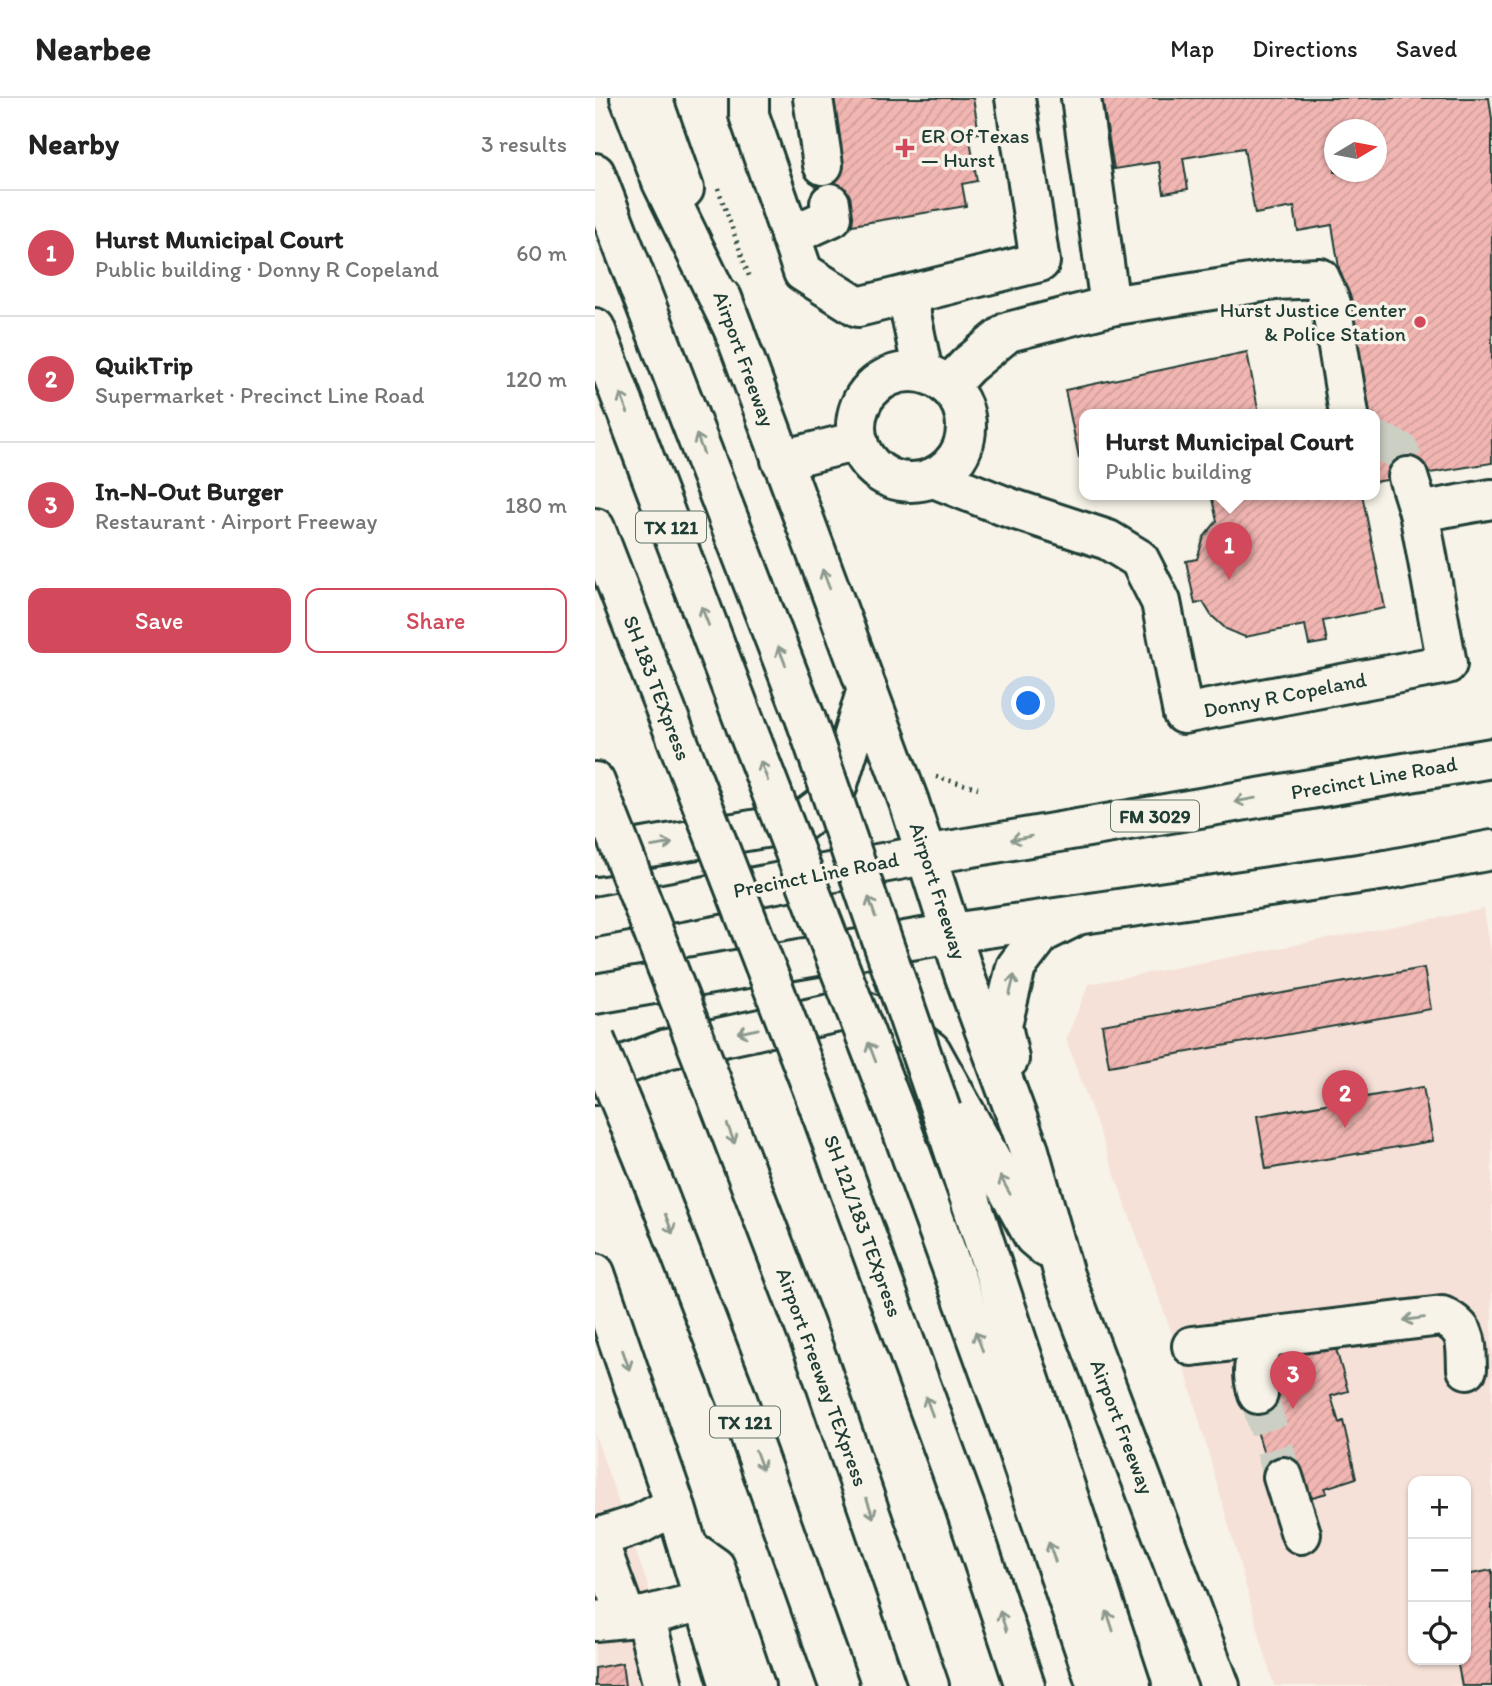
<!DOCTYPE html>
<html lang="en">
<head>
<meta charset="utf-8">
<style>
  :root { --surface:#fff; --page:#f6f6f6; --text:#222; --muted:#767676; --line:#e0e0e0; --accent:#d1495b }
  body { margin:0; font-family:Itim,sans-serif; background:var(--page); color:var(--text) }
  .controls { position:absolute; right:21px; bottom:21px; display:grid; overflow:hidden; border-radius:14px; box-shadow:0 2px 5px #0004 }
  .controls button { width:63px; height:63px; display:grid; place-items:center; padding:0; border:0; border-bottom:2px solid var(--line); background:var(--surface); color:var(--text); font:35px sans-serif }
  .compass { position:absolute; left:729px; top:21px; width:63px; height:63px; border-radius:50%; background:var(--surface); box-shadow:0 2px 5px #0004; rotate:80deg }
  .you { position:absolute; left:434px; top:606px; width:24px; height:24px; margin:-18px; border:5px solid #fff; border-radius:50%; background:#1a73e8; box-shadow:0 0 0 10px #1a73e833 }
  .badge { display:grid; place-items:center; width:46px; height:46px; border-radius:50%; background:var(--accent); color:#fff; font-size:23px; font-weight:700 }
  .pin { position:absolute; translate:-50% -58px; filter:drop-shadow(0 2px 4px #0008) }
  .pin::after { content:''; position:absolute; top:37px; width:24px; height:21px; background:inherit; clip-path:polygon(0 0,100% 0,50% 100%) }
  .popup { position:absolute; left:484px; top:311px; width:301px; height:91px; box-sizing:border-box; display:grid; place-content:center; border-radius:14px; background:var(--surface); filter:drop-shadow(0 2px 5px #0005); font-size:23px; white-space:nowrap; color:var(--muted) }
  .popup b { font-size:26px; color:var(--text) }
  .popup::after { content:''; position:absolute; left:50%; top:100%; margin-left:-14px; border:14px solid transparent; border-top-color:var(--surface) }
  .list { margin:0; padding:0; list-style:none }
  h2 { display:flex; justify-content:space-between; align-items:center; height:91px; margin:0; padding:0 28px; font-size:30px }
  h2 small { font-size:23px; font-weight:400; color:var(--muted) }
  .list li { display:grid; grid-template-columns:46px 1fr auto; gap:21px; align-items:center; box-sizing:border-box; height:126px; padding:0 28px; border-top:2px solid var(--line) }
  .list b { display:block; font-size:26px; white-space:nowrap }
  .list p { margin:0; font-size:23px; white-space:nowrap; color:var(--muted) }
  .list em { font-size:23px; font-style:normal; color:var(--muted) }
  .actions { display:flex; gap:14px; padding:21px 28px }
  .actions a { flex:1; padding:16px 0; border:2px solid var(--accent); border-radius:14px; text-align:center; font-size:24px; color:var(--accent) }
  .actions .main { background:var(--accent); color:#fff }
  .icon { flex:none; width:38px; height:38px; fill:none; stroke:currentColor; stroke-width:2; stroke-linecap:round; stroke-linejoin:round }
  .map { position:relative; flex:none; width:897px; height:1588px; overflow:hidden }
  header { display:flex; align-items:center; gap:42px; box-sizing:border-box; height:98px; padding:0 35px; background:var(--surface); border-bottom:2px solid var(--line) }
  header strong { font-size:33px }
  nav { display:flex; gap:38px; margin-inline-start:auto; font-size:24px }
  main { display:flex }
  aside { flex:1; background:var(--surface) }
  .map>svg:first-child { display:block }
  .built { fill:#f6e1d8; fill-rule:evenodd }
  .building { fill:url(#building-hatch); stroke:#1f3d34; stroke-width:2; fill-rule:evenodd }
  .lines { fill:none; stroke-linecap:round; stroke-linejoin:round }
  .minor-tunnel { stroke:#cccfc4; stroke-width:38; stroke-dasharray:38 19; stroke-linecap:butt }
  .minor-casing { stroke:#1f3d34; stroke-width:44 }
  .major-casing { stroke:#1f3d34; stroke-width:44 }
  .highway-casing { stroke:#1f3d34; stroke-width:44 }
  .path { stroke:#1f3d34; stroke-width:4.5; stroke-dasharray:2 5; stroke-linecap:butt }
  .minor { stroke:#f7f3e8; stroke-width:38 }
  .major { stroke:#f7f3e8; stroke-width:38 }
  .highway { stroke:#f7f3e8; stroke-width:38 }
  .highway-bridge-casing { stroke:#1f3d34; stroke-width:44; stroke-linecap:butt }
  .highway-bridge { stroke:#f7f3e8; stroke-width:38 }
  .oneway { stroke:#8b988e }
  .poi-dot { fill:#d1495b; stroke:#f7f3e8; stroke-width:2.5 }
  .labels { text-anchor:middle; stroke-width:7; stroke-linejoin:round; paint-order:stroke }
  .shield { fill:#f7f3e8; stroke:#60746a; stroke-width:2 }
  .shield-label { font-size:19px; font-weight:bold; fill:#1f3d34 }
  .poi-label { font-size:21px; fill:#1f3d34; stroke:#f7f3e8; text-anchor:start }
  .street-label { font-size:21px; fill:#1f3d34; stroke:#f7f3e8 }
</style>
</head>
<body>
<header>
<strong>Nearbee</strong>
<nav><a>Map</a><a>Directions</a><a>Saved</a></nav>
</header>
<main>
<aside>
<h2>Nearby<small>3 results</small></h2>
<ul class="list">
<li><span class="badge">1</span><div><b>Hurst Municipal Court</b><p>Public building · Donny R Copeland</p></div><em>60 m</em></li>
<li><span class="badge">2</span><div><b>QuikTrip</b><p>Supermarket · Precinct Line Road</p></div><em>120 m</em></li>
<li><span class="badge">3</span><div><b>In-N-Out Burger</b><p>Restaurant · Airport Freeway</p></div><em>180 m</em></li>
</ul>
<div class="actions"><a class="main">Save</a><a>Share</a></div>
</aside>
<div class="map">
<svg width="897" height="1588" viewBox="0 0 897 1588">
  <defs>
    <pattern id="building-hatch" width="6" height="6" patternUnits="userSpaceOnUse" patternTransform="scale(1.75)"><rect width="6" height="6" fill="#f2b6b2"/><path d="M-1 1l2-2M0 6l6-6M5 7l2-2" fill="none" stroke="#cf9d9a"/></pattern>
  </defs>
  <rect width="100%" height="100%" fill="#f7f3e8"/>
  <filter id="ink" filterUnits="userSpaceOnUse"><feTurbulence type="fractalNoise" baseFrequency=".0143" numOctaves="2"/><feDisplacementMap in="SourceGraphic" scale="14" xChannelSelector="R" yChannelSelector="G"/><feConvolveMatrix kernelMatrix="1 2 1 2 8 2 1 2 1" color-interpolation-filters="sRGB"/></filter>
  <g filter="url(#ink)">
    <g class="built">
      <path d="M889 811 897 859V1588H679L590 1272 471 941 494 886ZM818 1383H871V1562H818Z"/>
      <polygon points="0,1337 88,1588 0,1588"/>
    </g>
    <g class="building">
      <polygon points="235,0 378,0 384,35 374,36 382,83 367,86 371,108 257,127 251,91 222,97 217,69"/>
      <path d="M507 0H894L897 21V365L779 384V316H768L737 127 703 133 699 109 660 116 649 50 588 60 593 91 569 95 564 64 519 71ZM740 32H782V74H740Z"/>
      <polygon points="652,254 664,316 489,316 489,358 484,359 470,292"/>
      <polygon points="616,396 681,396 682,400 702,396 767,396 790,510 728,523 732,544 714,547 710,527 650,539 631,531 616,517 608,504 600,506 591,463 602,461 609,439 622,423"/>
      <polygon points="829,870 836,911 514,968 507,927"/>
      <polygon points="828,989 838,1043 671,1071 662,1018"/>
      <polygon points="739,1244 753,1293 736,1298 744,1325 748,1323 761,1380 730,1390 732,1395 707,1402 677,1383 652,1299 672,1275 698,1268 701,1276 706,1275 700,1256"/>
      <polygon points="897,1472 897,1588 867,1588 862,1562 871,1562 871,1477"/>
      <polygon points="27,1565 30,1588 0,1588 0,1570"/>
    </g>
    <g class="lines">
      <g class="minor-tunnel">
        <polyline points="779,341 805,353 813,379"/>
        <polyline points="663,1296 688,1379"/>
      </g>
      <g class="minor-casing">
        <g id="minor">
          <polyline points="154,0 154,17 208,174 263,209 445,164 420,0"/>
          <polyline points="218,0 228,67"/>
          <polyline points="486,0 515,208 680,182 725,180 736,206 754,316"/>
          <polyline points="195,138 237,119 235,105"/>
          <polyline points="312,197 328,275"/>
          <circle cx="316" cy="329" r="55"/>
          <polyline points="354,287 373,267 413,234 515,208"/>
          <polyline points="186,362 263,343"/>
          <polyline points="339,380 412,409 513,442 544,461 566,504 588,616 852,566 824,414 813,379"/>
          <polyline points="824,414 897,401"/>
          <path d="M597 1248 847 1218C874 1231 871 1244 872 1271"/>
          <path d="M663 1296C655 1272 659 1259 673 1239"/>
          <polyline points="688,1379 706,1436"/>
          <polyline points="50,1518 108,1503"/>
          <polyline points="31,1519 2,1440 45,1426 80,1407"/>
          <polyline points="0,1523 50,1518 68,1588"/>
        </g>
      </g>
      <g class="major-casing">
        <g id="major">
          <polyline points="57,0 89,91"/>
          <polyline points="127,200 314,704 369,876 433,1049 469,1177 625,1588"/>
          <polyline points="0,758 206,724 239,699 272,591"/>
          <polyline points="0,819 330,757 897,660"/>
          <polyline points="0,896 357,835 791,772 897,752"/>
          <polyline points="414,961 407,927 421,869 447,835 477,820"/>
          <polyline points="0,987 26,968 72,951 263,910 303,929 336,953 439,1139 452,1150"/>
          <polyline points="0,1175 80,1407 135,1588"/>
        </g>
      </g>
      <g class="highway-casing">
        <g id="highway">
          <polyline points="35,0 67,84 139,232"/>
          <polyline points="0,75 211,622"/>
          <polyline points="0,230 151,628"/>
          <polyline points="0,430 94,672"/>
          <polyline points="0,684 20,735"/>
          <polyline points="112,972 223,1263 334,1588"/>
          <polyline points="218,992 370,1409 430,1588"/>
          <polyline points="346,1013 536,1588"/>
          <polyline points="302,1018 415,1330 502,1588"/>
          <polyline points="50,1063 142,1301 244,1588"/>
          <polyline points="93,1450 120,1469 160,1588"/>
        </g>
      </g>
      <g class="path">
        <polyline points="123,90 155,181"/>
        <polyline points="341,679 383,690"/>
      </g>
      <use href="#minor" class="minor"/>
      <use href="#major" class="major"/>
      <use href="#highway" class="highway"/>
      <g class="highway-bridge-casing">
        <g id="highway-bridge">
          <polyline points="211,622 346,1013"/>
          <polyline points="151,628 302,1018"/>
          <polyline points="94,672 218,992"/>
          <polyline points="20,735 112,972"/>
          <polyline points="0,942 50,1063"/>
        </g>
      </g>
      <use href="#highway-bridge" class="highway-bridge"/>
    </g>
    <defs><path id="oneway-shaft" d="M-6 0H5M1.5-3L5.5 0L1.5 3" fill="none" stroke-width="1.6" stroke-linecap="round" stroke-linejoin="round" transform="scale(1.75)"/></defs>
    <g class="oneway">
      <use href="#oneway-shaft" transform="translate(29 305) rotate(-111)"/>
      <use href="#oneway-shaft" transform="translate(105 346) rotate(-111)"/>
      <use href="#oneway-shaft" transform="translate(231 481) rotate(-111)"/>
      <use href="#oneway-shaft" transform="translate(110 518) rotate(-111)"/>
      <use href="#oneway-shaft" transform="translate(187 558) rotate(-111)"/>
      <use href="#oneway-shaft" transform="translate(169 673) rotate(-111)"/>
      <use href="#oneway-shaft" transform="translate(650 702) rotate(170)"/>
      <use href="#oneway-shaft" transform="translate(426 740) rotate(170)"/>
      <use href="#oneway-shaft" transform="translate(67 747) rotate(-9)"/>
      <use href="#oneway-shaft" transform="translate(277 809) rotate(-109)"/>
      <use href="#oneway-shaft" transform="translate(417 887) rotate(-76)"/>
      <use href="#oneway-shaft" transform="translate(153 933) rotate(168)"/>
      <use href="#oneway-shaft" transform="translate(277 954) rotate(-111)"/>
      <use href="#oneway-shaft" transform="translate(136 1036) rotate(69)"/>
      <use href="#oneway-shaft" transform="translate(410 1087) rotate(-119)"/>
      <use href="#oneway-shaft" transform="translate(74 1126) rotate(69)"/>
      <use href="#oneway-shaft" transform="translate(819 1221) rotate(173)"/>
      <use href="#oneway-shaft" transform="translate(384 1243) rotate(-110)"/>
      <use href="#oneway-shaft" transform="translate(31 1262) rotate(71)"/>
      <use href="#oneway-shaft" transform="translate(334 1308) rotate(-110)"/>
      <use href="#oneway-shaft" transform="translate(164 1362) rotate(70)"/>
      <use href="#oneway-shaft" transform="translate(275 1410) rotate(71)"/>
      <use href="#oneway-shaft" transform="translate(457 1454) rotate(-109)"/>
      <use href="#oneway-shaft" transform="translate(408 1523) rotate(-108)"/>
      <use href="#oneway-shaft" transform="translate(515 1523) rotate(-108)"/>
    </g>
  </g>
  <g class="poi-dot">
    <path d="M306.5 39.5h7v7h7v7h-7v7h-7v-7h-7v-7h7z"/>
    <circle cx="825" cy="224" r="7"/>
  </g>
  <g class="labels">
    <g class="shield">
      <rect x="41" y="413.5" width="70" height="31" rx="5"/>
      <rect x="516" y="702.5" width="88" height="31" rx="5"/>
      <rect x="115" y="1308.5" width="70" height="31" rx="5"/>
    </g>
    <g class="shield-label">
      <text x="76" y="436">TX 121</text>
      <text x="560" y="725">FM 3029</text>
      <text x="150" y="1331">TX 121</text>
    </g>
    <g class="poi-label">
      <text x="326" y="45">ER Of Texas<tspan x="326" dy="24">— Hurst</tspan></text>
      <text x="811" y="219" text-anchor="end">Hurst Justice Center<tspan x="811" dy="24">&amp; Police Station</tspan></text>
    </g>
    <g class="street-label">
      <text transform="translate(149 261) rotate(70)" y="7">Airport Freeway</text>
      <text transform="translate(62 590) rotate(69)" y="7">SH 183 TEXpress</text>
      <text transform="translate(690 597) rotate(-11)" y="7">Donny R Copeland</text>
      <text transform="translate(779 680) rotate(-10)" y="7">Precinct Line Road</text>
      <text transform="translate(221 777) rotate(-11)" y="7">Precinct Line Road</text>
      <text transform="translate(343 793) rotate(72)" y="7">Airport Freeway</text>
      <text transform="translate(268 1128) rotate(70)" y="7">SH 121/183 TEXpress</text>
      <text transform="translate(227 1279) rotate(70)" y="7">Airport Freeway TEXpress</text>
      <text transform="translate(527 1329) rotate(69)" y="7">Airport Freeway</text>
    </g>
  </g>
</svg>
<div class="controls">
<button>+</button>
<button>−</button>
<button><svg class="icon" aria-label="locate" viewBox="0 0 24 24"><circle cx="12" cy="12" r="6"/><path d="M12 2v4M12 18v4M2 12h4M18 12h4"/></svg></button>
</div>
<svg class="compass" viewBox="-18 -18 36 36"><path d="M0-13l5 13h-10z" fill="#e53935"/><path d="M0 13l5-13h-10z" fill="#767676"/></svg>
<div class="you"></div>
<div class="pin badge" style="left:634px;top:482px">1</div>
<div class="popup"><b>Hurst Municipal Court</b>Public building</div>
<div class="pin badge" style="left:750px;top:1030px">2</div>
<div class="pin badge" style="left:698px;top:1311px">3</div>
</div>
</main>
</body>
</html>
